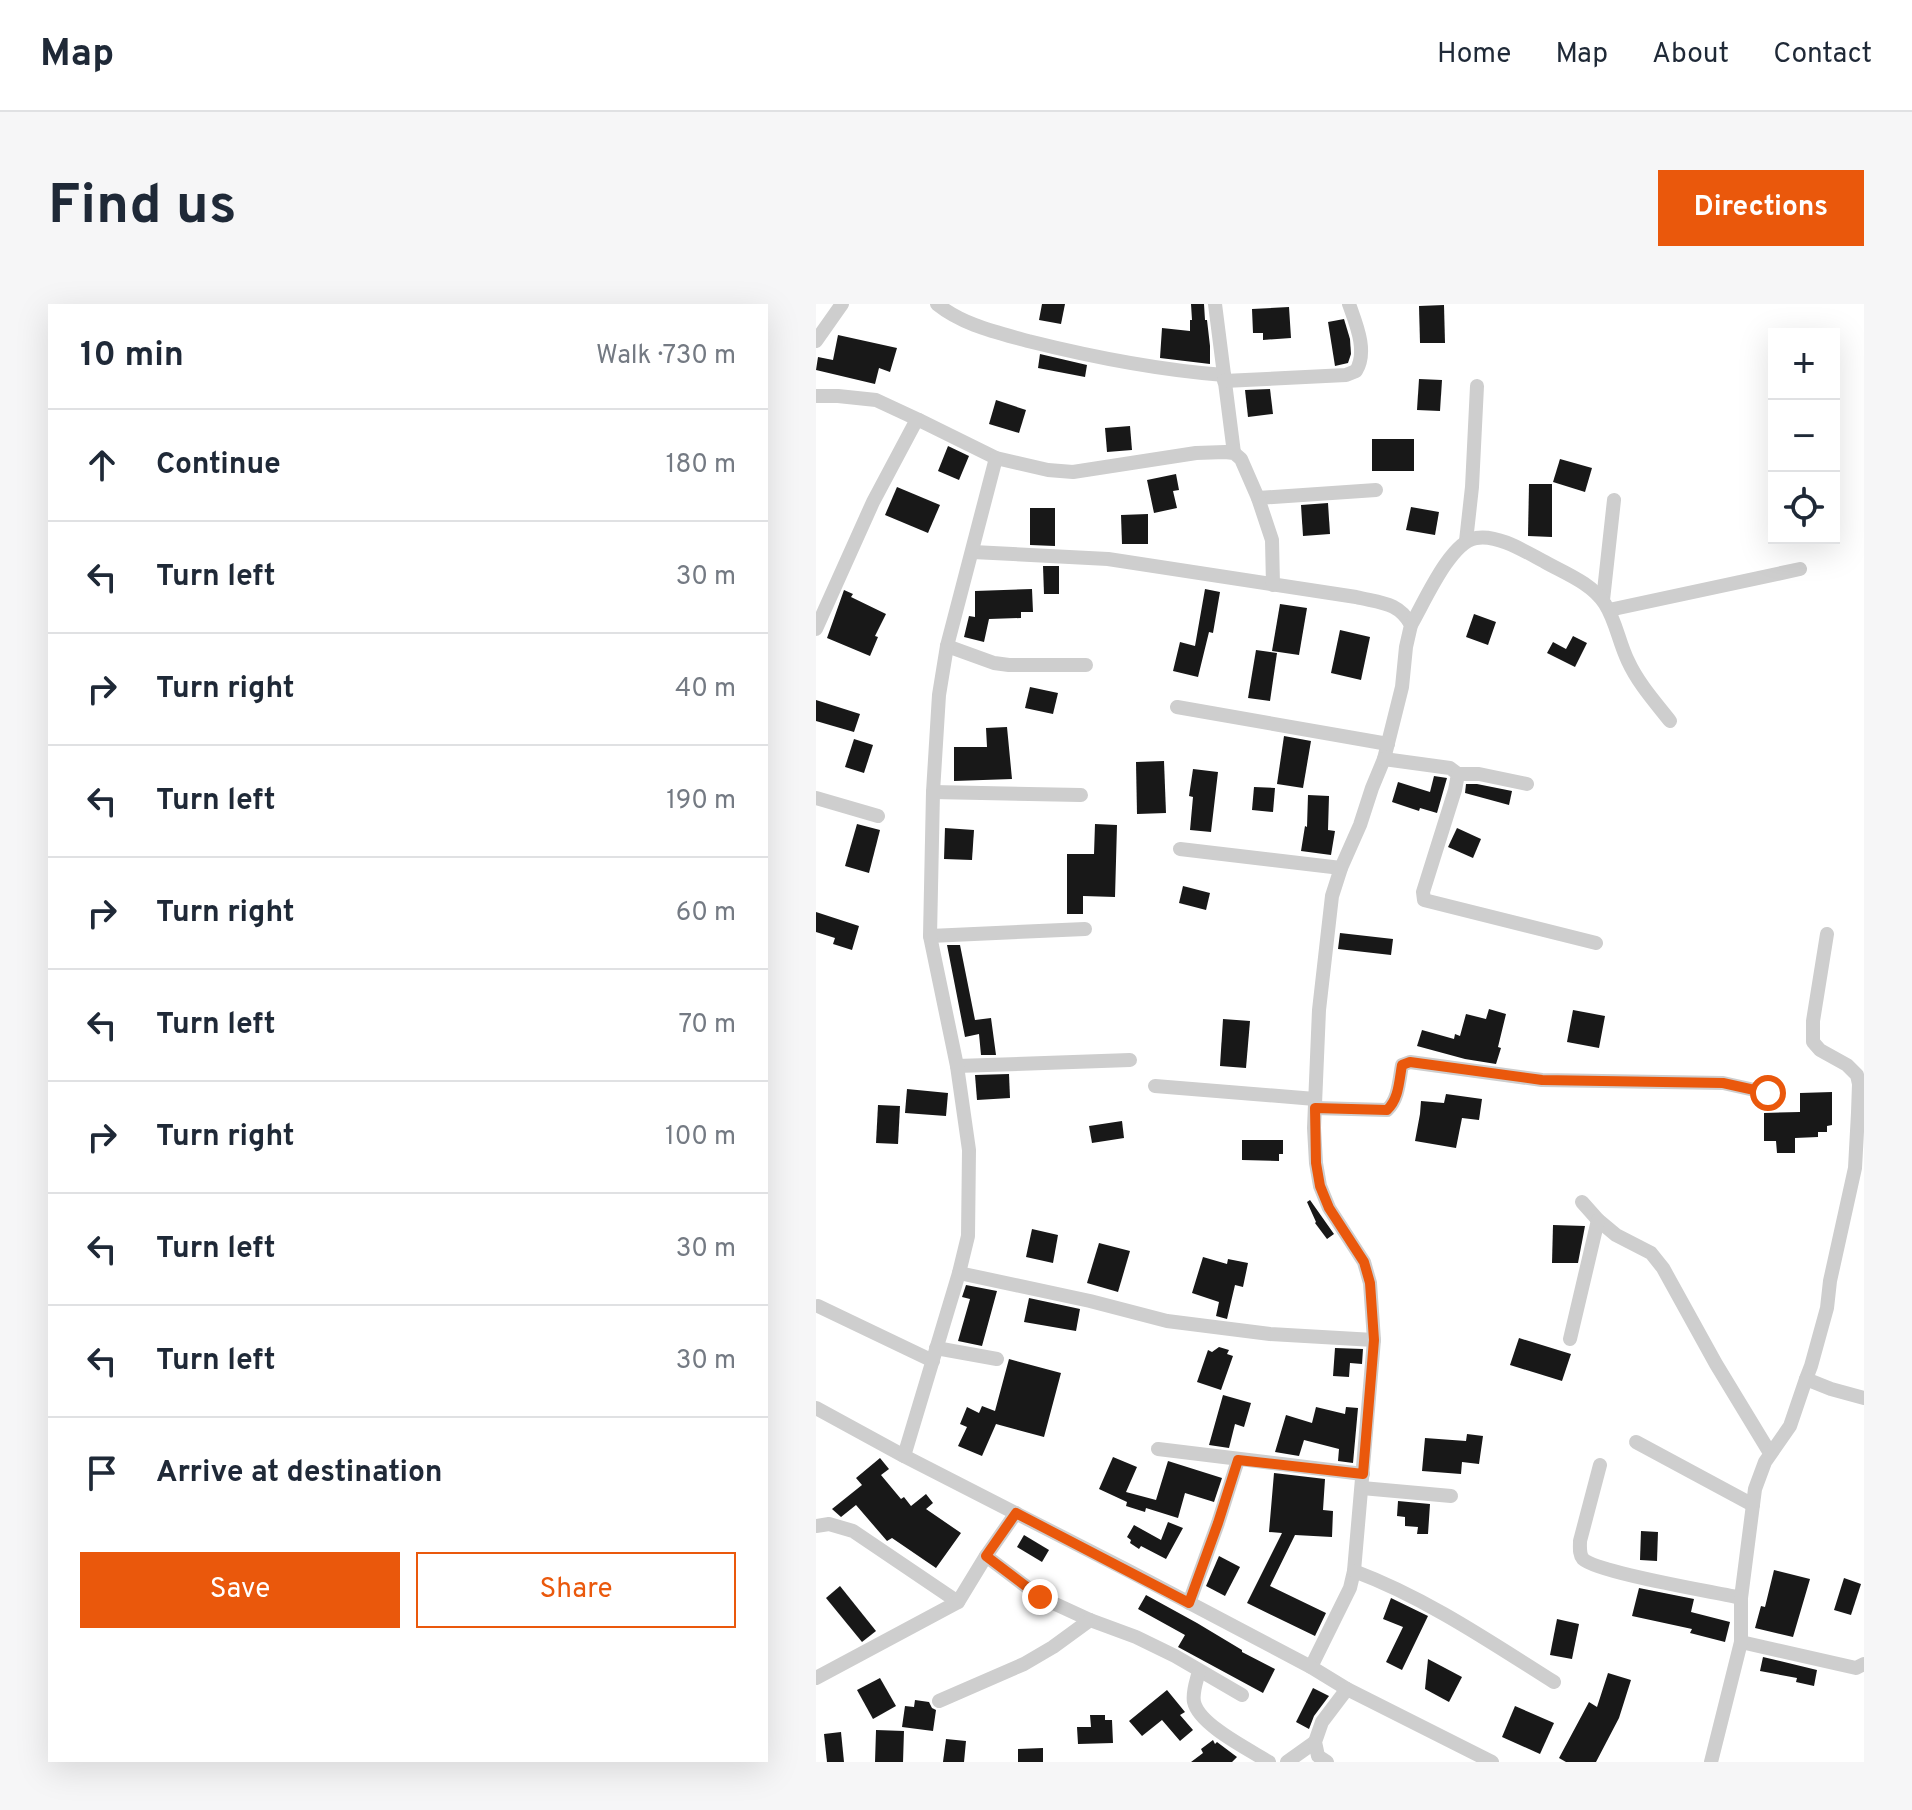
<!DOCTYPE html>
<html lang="en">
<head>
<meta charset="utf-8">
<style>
  :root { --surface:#fff; --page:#f6f6f7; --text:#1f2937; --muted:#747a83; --line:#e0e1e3; --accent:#ea580c }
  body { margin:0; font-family:Overpass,sans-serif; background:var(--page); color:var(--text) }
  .controls { position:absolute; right:24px; top:24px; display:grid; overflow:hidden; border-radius:0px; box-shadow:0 8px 32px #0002 }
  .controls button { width:72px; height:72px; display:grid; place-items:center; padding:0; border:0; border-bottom:2px solid var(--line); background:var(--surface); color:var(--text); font:40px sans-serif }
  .stop { position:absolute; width:24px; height:24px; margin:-18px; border:6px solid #ea580c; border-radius:50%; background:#fff }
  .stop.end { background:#ea580c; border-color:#fff; box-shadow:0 2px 8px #0008 }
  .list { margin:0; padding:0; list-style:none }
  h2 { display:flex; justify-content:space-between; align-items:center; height:104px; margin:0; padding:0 32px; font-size:34px }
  h2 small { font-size:26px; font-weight:400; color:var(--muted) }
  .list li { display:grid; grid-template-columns:52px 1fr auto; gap:24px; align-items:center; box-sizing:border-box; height:112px; padding:0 32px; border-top:2px solid var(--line) }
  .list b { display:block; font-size:30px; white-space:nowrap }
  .list em { font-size:26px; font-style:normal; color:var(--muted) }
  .actions { display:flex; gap:16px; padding:24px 32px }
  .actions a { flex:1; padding:18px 0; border:2px solid var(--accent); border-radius:0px; text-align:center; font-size:28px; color:var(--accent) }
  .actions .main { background:var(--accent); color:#fff }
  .icon { flex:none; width:44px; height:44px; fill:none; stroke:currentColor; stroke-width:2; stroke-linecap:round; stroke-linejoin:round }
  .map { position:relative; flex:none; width:1048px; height:1458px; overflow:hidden; border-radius:0px }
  header { display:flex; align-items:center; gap:48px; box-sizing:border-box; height:112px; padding:0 40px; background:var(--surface); border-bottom:2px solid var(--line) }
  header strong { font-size:38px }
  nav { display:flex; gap:44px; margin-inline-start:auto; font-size:28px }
  .intro { display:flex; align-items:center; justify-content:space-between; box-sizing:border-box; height:192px; padding:0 48px }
  h1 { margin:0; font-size:56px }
  .button { padding:20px 36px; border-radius:0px; background:var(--accent); color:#fff; font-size:28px; font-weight:700 }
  main { display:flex; gap:48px; padding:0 48px }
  aside { flex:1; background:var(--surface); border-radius:0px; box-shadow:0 8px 32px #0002 }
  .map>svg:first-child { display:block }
  .building { fill:#181818 }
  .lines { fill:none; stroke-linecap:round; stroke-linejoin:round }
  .minor { stroke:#cecece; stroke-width:14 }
  .route { stroke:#ea580c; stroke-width:10 }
</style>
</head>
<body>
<header>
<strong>Map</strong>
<nav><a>Home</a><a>Map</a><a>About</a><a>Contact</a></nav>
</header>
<div class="intro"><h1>Find us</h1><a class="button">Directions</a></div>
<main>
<aside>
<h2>10 min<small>Walk · 730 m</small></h2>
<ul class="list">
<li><svg class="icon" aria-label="ahead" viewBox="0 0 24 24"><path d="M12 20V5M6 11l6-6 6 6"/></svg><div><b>Continue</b></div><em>180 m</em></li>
<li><svg class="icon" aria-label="left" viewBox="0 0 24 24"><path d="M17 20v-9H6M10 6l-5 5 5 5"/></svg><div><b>Turn left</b></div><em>30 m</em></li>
<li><svg class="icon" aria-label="right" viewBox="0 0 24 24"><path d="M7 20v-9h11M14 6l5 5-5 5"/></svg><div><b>Turn right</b></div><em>40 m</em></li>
<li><svg class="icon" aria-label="left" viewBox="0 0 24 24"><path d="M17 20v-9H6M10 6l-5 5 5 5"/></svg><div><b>Turn left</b></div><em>190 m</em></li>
<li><svg class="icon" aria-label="right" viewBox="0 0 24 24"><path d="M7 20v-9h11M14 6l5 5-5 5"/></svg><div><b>Turn right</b></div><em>60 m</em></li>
<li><svg class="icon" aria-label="left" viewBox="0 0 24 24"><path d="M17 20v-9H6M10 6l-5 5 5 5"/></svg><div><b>Turn left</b></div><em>70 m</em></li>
<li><svg class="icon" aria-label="right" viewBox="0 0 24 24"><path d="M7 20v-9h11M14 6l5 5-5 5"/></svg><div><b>Turn right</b></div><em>100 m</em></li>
<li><svg class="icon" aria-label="left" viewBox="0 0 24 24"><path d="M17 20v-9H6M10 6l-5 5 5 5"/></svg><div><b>Turn left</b></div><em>30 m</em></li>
<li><svg class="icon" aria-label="left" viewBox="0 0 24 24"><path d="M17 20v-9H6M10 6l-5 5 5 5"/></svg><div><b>Turn left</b></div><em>30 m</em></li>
<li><svg class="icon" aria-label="arrive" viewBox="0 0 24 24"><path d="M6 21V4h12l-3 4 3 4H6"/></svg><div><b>Arrive at destination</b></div></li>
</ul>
<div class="actions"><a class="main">Save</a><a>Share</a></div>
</aside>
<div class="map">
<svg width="1048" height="1458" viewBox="0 0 1048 1458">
  <rect width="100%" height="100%" fill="#fff"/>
  <g class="building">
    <polygon points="226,0 249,0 245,20 223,16"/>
    <polygon points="375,0 388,0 389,16 391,16 394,42 394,60 344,54 346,24 374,27 374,16 376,16"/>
    <polygon points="628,1 629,39 604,39 603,2"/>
    <polygon points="473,3 475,34 447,36 447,29 437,29 436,5"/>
    <polygon points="528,15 534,35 535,50 532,59 519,62 512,18"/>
    <polygon points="22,31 81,44 74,68 63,64 59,80 0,66 2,53 17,56"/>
    <polygon points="224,50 271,61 269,73 222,64"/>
    <polygon points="603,75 626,76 624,107 601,106"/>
    <polygon points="454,85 457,110 432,113 429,86"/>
    <polygon points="180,96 210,106 203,129 173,120"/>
    <polygon points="314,122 316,146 291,148 289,124"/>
    <rect x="556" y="135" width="42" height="32"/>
    <polygon points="132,142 153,152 143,176 122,167"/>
    <polygon points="744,155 776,164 769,188 737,178"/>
    <polygon points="360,170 363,186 357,187 361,204 338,209 331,176"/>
    <polygon points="713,180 736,180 736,233 712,232"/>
    <polygon points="81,183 124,201 112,229 69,211"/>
    <polygon points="512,199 514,230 487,232 485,201"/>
    <polygon points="595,203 623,208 619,231 590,226"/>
    <polygon points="214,204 239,204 239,242 214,241"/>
    <polygon points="332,210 332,240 306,240 305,211"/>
    <polygon points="227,262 243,262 243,290 228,290"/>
    <polygon points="216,285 217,308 205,308 205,314 173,315 168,338 148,333 153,312 159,313 159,287"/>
    <polygon points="389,285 404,288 397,329 393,328 382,373 357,367 364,338 379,342"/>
    <polygon points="28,286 37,290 35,293 70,310 59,332 62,333 54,352 11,334"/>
    <polygon points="464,300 491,304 483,351 456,347"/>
    <polygon points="658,310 680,318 672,341 650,333"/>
    <polygon points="524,326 554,333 545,376 515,369"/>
    <polygon points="757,332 771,339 759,363 731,349 737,338 750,345"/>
    <polygon points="440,346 461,349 454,397 432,394"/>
    <polygon points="214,383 242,389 237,410 209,404"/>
    <polygon points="0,396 44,410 38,428 0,417"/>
    <polygon points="191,423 196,475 138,477 138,443 171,443 170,424"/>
    <polygon points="468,432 495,437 487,484 461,480"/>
    <polygon points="38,435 57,441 48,469 29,463"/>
    <polygon points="348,457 350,509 321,510 320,458"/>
    <polygon points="377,465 402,468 395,528 374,526 377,493 373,492"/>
    <polygon points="618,472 631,474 621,509 604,504 603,507 576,498 582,478 614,488"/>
    <polygon points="650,480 661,480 696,487 693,501 649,489"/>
    <polygon points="438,483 459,484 457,508 436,506"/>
    <polygon points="492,491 513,492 512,526 519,527 515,551 485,547 489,522 491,523"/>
    <polygon points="41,520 64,526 53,569 29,562"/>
    <polygon points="279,520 301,521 299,593 267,592 267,610 251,610 251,550 278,550"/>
    <polygon points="129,524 158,526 156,556 128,555"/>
    <polygon points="641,524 665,535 657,554 632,543"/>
    <polygon points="367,582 394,589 390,606 363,599"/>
    <polygon points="0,608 43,622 36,646 17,640 19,634 0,628"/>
    <polygon points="524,629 577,635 575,651 522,645"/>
    <polygon points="131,641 144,641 159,716 175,714 180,751 165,751 163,730 149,733"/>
    <polygon points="673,705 690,710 682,743 685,744 680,760 649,755 601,742 606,726 638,735 639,730 644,732 650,710 670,715"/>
    <polygon points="757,706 789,712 783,744 751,738"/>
    <polygon points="407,715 434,717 430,764 404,762"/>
    <polygon points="193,770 194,794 161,796 159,771"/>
    <polygon points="91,785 132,789 130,812 89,809"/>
    <polygon points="1016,788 1016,821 1011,822 1011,828 1002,828 1002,833 979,834 979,849 961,849 960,837 948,837 948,809 984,808 984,789"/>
    <polygon points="630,790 666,795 663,816 646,814 640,844 599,837 604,810 605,797 628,799"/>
    <polygon points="62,801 84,802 82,840 60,839"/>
    <polygon points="306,817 308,834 276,839 273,822"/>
    <polygon points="426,836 467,836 467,850 463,850 463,857 426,856"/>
    <polygon points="494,896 518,930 511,935 499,919 500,918 491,898"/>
    <polygon points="737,921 769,922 762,959 736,959"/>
    <polygon points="216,925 242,931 237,959 210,953"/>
    <polygon points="283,939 314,947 302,988 271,979"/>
    <polygon points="387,953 411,960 412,955 432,959 427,983 419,981 411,1015 400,1012 403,998 376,989"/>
    <polygon points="150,981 181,987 166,1042 142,1037 154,995 146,993"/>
    <polygon points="213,994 264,1005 260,1027 208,1018"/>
    <polygon points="703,1034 755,1050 746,1077 694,1061"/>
    <polygon points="403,1043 413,1046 411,1050 417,1052 405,1086 381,1078 392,1046 396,1048"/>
    <polygon points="519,1044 547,1045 546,1060 534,1059 533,1073 517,1072"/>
    <polygon points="193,1055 245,1069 228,1133 180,1120 166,1152 142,1142 151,1123 144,1120 151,1103 163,1109 166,1102 179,1107"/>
    <polygon points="407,1091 435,1099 428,1123 419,1120 413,1144 393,1141"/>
    <polygon points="500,1103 529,1110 530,1103 542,1104 537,1159 522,1157 523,1145 488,1136 483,1152 459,1148 470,1111 496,1119"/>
    <polygon points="651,1130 667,1132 663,1160 646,1158 645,1170 606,1167 609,1134 650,1137"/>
    <polygon points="297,1153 321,1163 310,1188 340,1196 352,1157 406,1174 398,1198 369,1189 362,1214 330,1204 329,1208 310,1202 311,1198 283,1185"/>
    <polygon points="64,1154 73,1165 65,1171 85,1195 88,1193 95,1202 110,1190 117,1199 110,1205 145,1229 120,1264 76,1234 71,1237 40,1201 25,1213 16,1205 46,1181 40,1174"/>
    <polygon points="458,1169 509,1175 507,1206 517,1207 516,1233 479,1231 454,1282 510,1309 499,1332 431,1299 466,1229 453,1228"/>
    <polygon points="582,1197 614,1200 612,1230 601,1230 602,1223 589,1222 589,1213 581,1212"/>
    <polygon points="352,1218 367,1224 350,1255 325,1242 323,1245 314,1239 315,1236 311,1233 318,1221 345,1236"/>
    <polygon points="825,1227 842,1228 841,1257 824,1256"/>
    <polygon points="208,1231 233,1246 226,1258 201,1243"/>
    <polygon points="403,1252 424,1263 409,1292 390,1282"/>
    <polygon points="958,1266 994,1275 977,1333 939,1324 945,1302 949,1303"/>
    <polygon points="1028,1274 1045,1280 1035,1311 1018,1306"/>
    <polygon points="24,1282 60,1327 46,1338 10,1294"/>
    <polygon points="823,1284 878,1295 875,1308 914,1318 909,1338 874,1329 876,1325 816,1312"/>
    <polygon points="330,1291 381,1319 426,1346 426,1348 459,1365 447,1389 362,1343 369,1331 322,1305"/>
    <polygon points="575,1294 612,1312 586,1366 570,1358 587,1323 567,1315"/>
    <polygon points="741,1315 763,1320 756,1355 734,1351"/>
    <polygon points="947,1353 1001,1366 998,1382 980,1378 981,1374 944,1367"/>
    <polygon points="612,1355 646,1373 633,1398 609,1385"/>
    <polygon points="792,1369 815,1376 803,1414 780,1458 750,1458 743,1454 773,1398 781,1403"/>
    <polygon points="64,1374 80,1402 57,1415 41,1386"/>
    <polygon points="497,1384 513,1392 498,1412 493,1425 480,1418"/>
    <polygon points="351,1386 369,1408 364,1411 377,1426 364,1437 346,1416 326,1432 313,1417"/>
    <polygon points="99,1396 113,1398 116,1404 120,1406 117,1427 86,1423 89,1402 98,1403"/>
    <polygon points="699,1402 738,1419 724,1450 686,1433"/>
    <polygon points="274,1411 289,1411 289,1416 296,1416 297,1439 262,1440 261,1423 275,1423"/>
    <polygon points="60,1426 88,1427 87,1458 59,1458"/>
    <polygon points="25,1428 28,1458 11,1458 8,1430"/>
    <polygon points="130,1435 150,1437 148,1458 127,1458"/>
    <polygon points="397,1436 399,1440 401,1438 421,1453 416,1458 375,1458 387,1449 385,1445"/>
    <polygon points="227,1444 227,1458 202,1458 202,1445"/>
  </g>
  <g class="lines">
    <g class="minor">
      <path d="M121 0C147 21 180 28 212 37 276 53 342 66 408 71"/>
      <polyline points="399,0 418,149"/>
      <polyline points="0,37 26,0"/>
      <path d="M408 77 530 71 540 67C552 47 540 20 533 0"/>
      <polyline points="0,92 22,92 60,96 103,116"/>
      <polyline points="442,194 560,186"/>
      <polyline points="650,237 656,183 661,82"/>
      <path d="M157 248 292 255 540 293C564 299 583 298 595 321L590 343 586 383 568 455 556 484 544 521 525 564 516 592 503 706 498 824 500 859 504 882 513 904 548 958 554 979 558 1036 538 1267 534 1284 495 1363"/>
      <polyline points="787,296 798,196"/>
      <polyline points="793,306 984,265"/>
      <path d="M595 321C608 299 634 238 660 234 682 230 710 248 729 258 749 269 777 280 789 300 800 317 803 339 812 357 822 379 839 398 854 417"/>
      <polyline points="0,325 57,198 99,119 103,116 180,154 232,166 257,168 380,149 409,148 418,149 425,155 442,194 456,236 457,281"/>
      <polyline points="131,342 178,359 193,361 270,361"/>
      <polyline points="361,403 572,440"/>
      <polyline points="568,455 634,464 642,470 639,486 607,588 608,596 780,639"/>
      <polyline points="642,470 663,470 711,480"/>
      <polyline points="117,488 265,491"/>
      <polyline points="0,494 62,512"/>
      <polyline points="364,545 525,564"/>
      <polyline points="114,632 269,625"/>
      <polyline points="141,762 314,756"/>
      <polyline points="339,782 499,795"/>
      <path d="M499 804 571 806C583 795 583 776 586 761L594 758 726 776 907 779 952 789"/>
      <polyline points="766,898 782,916 800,931 835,949 847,964 900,1060 954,1149"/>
      <polyline points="143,969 274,997 351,1017 454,1030 558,1036"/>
      <polyline points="2,1002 117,1057"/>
      <polyline points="754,1035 782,916"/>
      <polyline points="120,1044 181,1055"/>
      <polyline points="990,1075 995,1062 1011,1004 1014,977 1039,864 1042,809 1043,780 1041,771 1031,761 1004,746 997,738 997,717 1011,630"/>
      <polyline points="0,1104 88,1152 311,1266 495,1363 531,1385 676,1458"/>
      <polyline points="820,1138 937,1201"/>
      <polyline points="342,1145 547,1170"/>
      <polyline points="88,1152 143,969 152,932 153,846 141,762 114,632 117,488 123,391 131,342 180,154"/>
      <path d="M784 1161 764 1237C764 1244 763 1250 767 1255 782 1269 899 1288 925 1294"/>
      <polyline points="546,1184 635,1192"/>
      <polyline points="0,1222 13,1220 37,1227 142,1298"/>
      <polyline points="170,1252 224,1293 274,1316 320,1333 359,1352 426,1391"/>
      <path d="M538 1267C610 1294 673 1337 738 1378"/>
      <polyline points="373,1299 402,1219 422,1156"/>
      <polyline points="925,1338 1040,1364 1048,1360"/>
      <path d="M383 1367C381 1376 376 1388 378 1398 383 1421 434 1446 453 1458"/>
      <polyline points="0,1374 142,1298 170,1252 200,1209"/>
      <polyline points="123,1397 208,1360 237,1343 274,1316"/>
      <polyline points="471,1458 499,1438"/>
      <polyline points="511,1458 502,1452 499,1438 506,1418 531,1385"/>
      <polyline points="895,1458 925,1338 925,1294 939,1185 949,1158 974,1122 990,1075 1015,1085 1048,1094"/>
    </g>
  </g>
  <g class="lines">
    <path class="route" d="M224 1293 170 1252 200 1209 373 1299 402 1219 422 1156 547 1170 558 1036 554 979 548 958 513 904 504 882 500 859 499 804 571 806C583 795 583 777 586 761L594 758 726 776 907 779 952 789"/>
  </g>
</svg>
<div class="controls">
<button>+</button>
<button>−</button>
<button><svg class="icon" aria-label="locate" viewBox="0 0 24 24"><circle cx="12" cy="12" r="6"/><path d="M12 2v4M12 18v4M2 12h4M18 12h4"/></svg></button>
</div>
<div class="stop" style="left:952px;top:789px"></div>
<div class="stop end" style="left:224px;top:1293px"></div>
</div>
</main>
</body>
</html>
